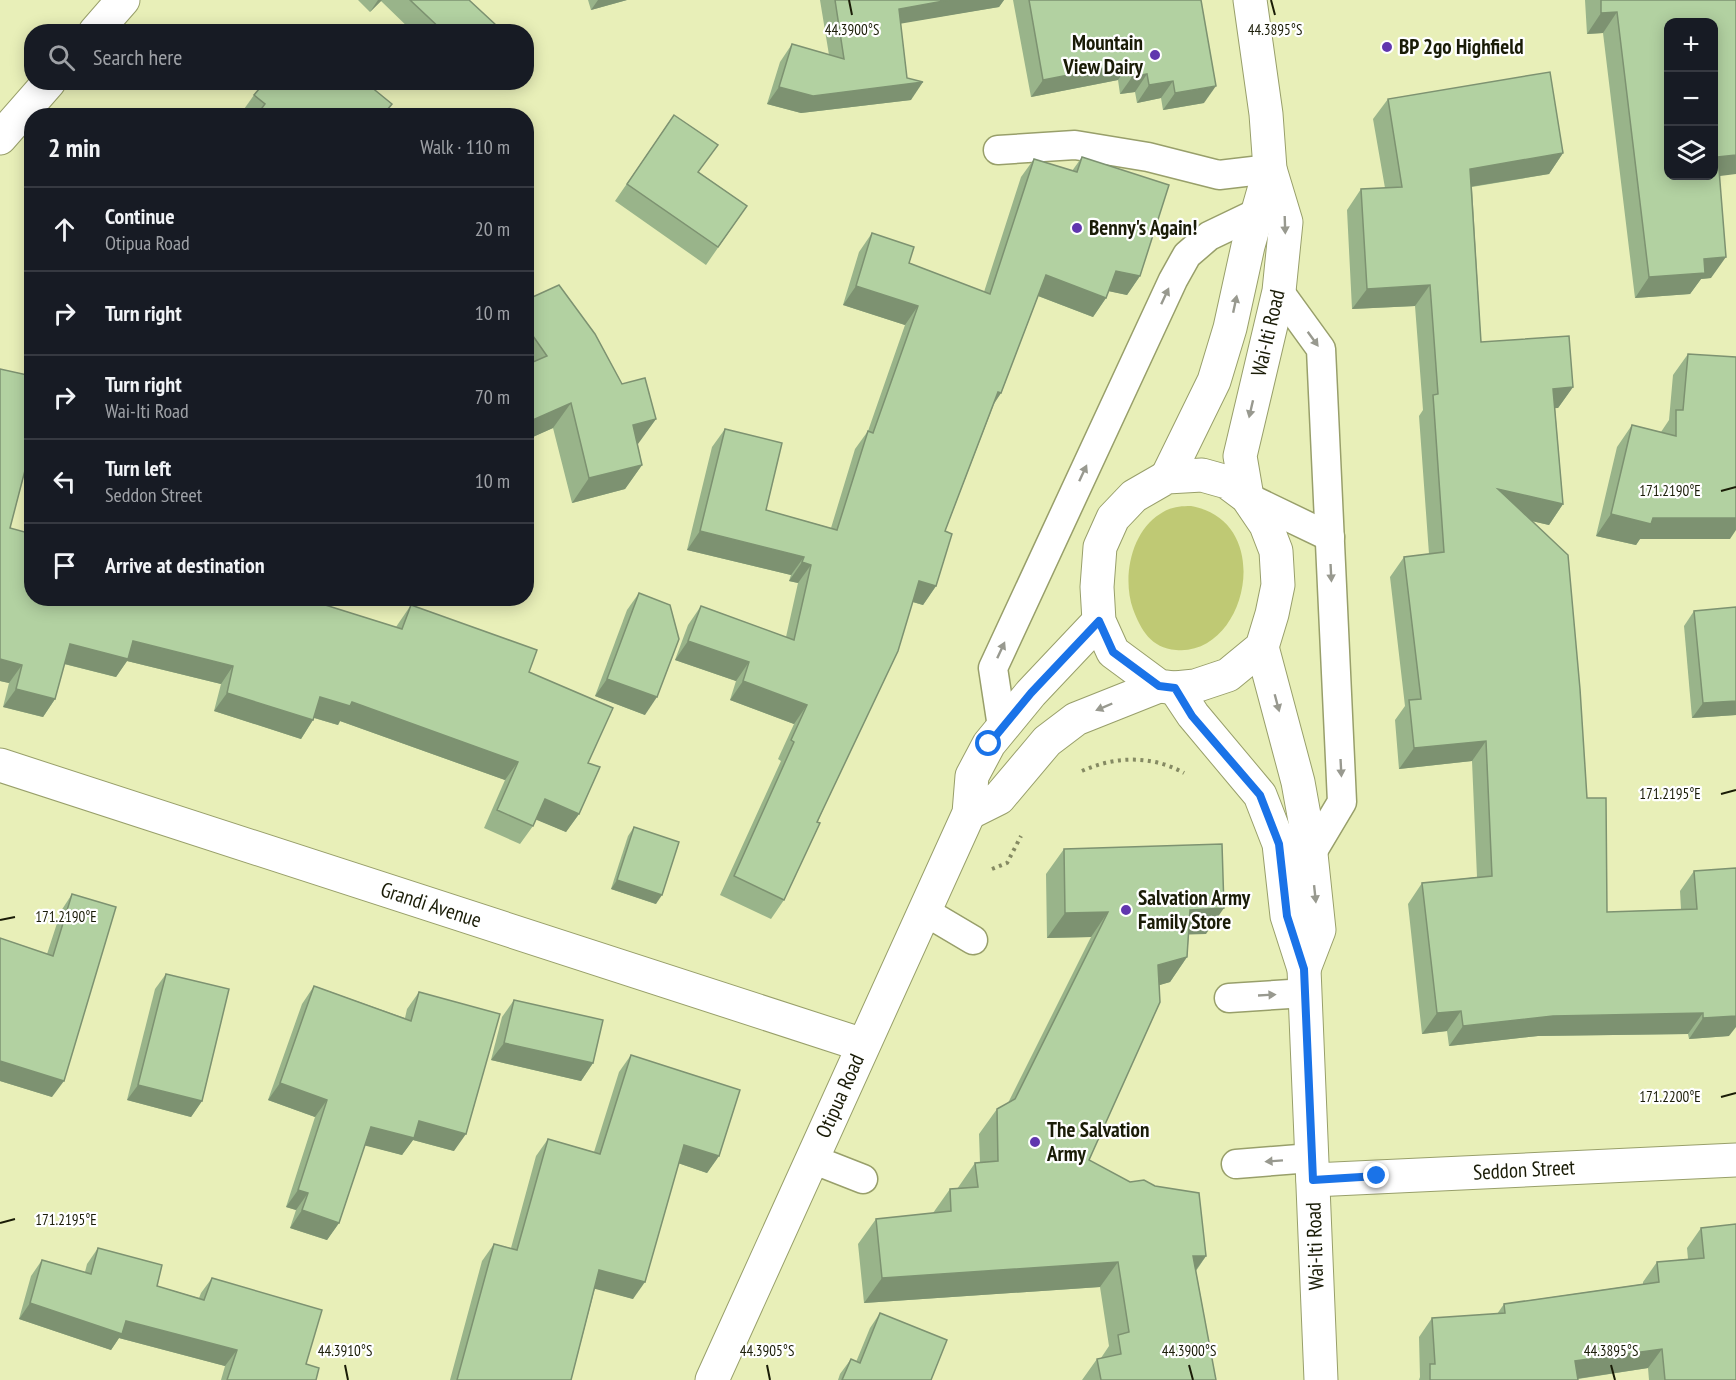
<!DOCTYPE html>
<html lang="en">
<head>
<meta charset="utf-8">
<style>
  :root { --surface:#171b24; --page:#20242c; --text:#f1f3f6; --muted:#9ea1a6; --line:#363941 }
  body { margin:0; font-family:"PT Sans Narrow",sans-serif; background:var(--page); color:var(--text) }
  .controls { position:absolute; right:18px; top:18px; display:grid; overflow:hidden; border-radius:12px; box-shadow:0 3px 15px #0003 }
  .controls button { width:54px; height:54px; display:grid; place-items:center; padding:0; border:0; border-bottom:2px solid var(--line); background:var(--surface); color:var(--text); font:30px sans-serif }
  .stop { position:absolute; width:18px; height:18px; margin:-14px; border:4px solid #1a73e8; border-radius:50%; background:#fff }
  .stop.end { background:#1a73e8; border-color:#fff; box-shadow:0 2px 6px #0008 }
  .list { margin:0; padding:0; list-style:none }
  h2 { display:flex; justify-content:space-between; align-items:center; height:78px; margin:0; padding:0 24px; font-size:26px }
  h2 small { font-size:20px; font-weight:400; color:var(--muted) }
  .list li { display:grid; grid-template-columns:39px 1fr auto; gap:18px; align-items:center; box-sizing:border-box; height:84px; padding:0 24px; border-top:2px solid var(--line) }
  .list b { display:block; font-size:22px; white-space:nowrap }
  .list p { margin:0; font-size:20px; white-space:nowrap; color:var(--muted) }
  .list em { font-size:20px; font-style:normal; color:var(--muted) }
  .icon { flex:none; width:33px; height:33px; fill:none; stroke:currentColor; stroke-width:2; stroke-linecap:round; stroke-linejoin:round }
  .map { position:relative; flex:none; width:1736px; height:1380px; overflow:hidden }
  .search { position:absolute; background:var(--surface); box-shadow:0 3px 15px #0003; left:24px; top:24px; width:510px; height:66px; display:flex; align-items:center; gap:15px; box-sizing:border-box; padding:0 21px; border-radius:24px; color:var(--muted); font-size:22px }
  .panel { position:absolute; background:var(--surface); box-shadow:0 3px 15px #0003; left:24px; top:108px; width:510px; height:498px; border-radius:24px }
  .map>svg:first-child { display:block }
  .green { fill:#bfc974 }
  .lines { fill:none; stroke-linecap:round; stroke-linejoin:round }
  .service-casing { stroke:#989f6a; stroke-width:31 }
  .minor-casing { stroke:#989f6a; stroke-width:35 }
  .tertiary-casing { stroke:#989f6a; stroke-width:35 }
  .secondary-casing { stroke:#989f6a; stroke-width:35 }
  .path { stroke:#858a63; stroke-width:4; stroke-dasharray:3 4.5; stroke-linecap:butt }
  .service { stroke:#fff; stroke-width:28 }
  .minor { stroke:#fff; stroke-width:33 }
  .tertiary { stroke:#fff; stroke-width:33 }
  .secondary { stroke:#fff; stroke-width:33 }
  .wall { fill:#99b48a }
  .shaded-wall { fill:#7d9271 }
  .building { fill:#b2d1a1; stroke:#7d9271; stroke-width:1.5; fill-rule:evenodd }
  .oneway { fill:#98998f }
  .route { stroke:#1a73e8; stroke-width:8 }
  .ticks { fill:none; stroke:#1a1c07; stroke-width:2 }
  .poi-dot { fill:#6036ae; stroke:#fff; stroke-width:2 }
  .labels { text-anchor:middle; stroke-width:4.5; stroke-linejoin:round; paint-order:stroke }
  .poi-label { font-size:21px; font-weight:bold; fill:#1a1c07; stroke:#fff; text-anchor:start }
  .street-label { font-size:21px; fill:#1a1c07; stroke:#fff }
  .ticks-label { font-size:15px; text-anchor:middle; fill:#1a1c07; stroke:#fff; stroke-width:4.5; stroke-linejoin:round; paint-order:stroke }
</style>
</head>
<body>
<div class="map">
<svg width="1736" height="1380" viewBox="0 0 1736 1380">
  <rect width="100%" height="100%" fill="#e8efb8"/>
  <path class="green" d="M1191 506C1277 521 1247 657 1176 650 1151 648 1141 630 1133 609 1122 578 1131 532 1160 514 1170 507 1180 506 1191 506Z"/>
  <g class="lines">
    <g class="service-casing">
      <g id="service">
        <polyline points="998,150 1075,145 1148,157 1219,175 1270,169"/>
        <polyline points="1279,291 1321,349 1342,802 1311,854"/>
        <polyline points="1247,497 1330,537"/>
        <polyline points="1002,727 993,668 1173,280 1187,255 1209,236 1257,213"/>
        <polyline points="924,911 973,940"/>
        <polyline points="1229,998 1306,993"/>
        <polyline points="812,1159 863,1179"/>
        <polyline points="1236,1164 1311,1158"/>
      </g>
    </g>
    <g class="minor-casing">
      <g id="minor">
        <polyline points="95,32 123,0"/>
        <polyline points="0,138 49,82"/>
        <polyline points="0,765 863,1045"/>
        <polyline points="1313,1180 1736,1160"/>
      </g>
    </g>
    <g class="tertiary-casing">
      <g id="tertiary">
        <polygon points="1202,475 1227,482 1247,497 1266,525 1276,551 1278,585 1272,614 1262,647 1228,675 1195,686 1175,688 1159,686 1113,652 1099,621 1097,587 1100,547 1113,518 1134,496 1167,477"/>
        <polyline points="1167,477 1214,381 1230,328 1248,246 1270,169"/>
        <polyline points="1247,497 1240,456 1279,291 1286,222 1270,169 1266,114 1250,0"/>
        <polyline points="969,813 999,798 1047,741 1076,719 1159,686"/>
        <polyline points="712,1380 969,813 972,776 989,744 1031,693 1099,621"/>
      </g>
    </g>
    <g class="secondary-casing">
      <g id="secondary">
        <polyline points="1262,647 1298,782 1311,854 1319,930 1304,969"/>
        <polyline points="1175,688 1193,715 1260,795 1279,844 1287,916 1304,969 1321,1380"/>
      </g>
    </g>
    <g class="path">
      <path d="M1082 771C1115 756 1152 755 1184 773"/>
      <polyline points="992,869 1007,863 1021,836"/>
    </g>
    <use href="#service" class="service"/>
    <use href="#minor" class="minor"/>
    <use href="#tertiary" class="tertiary"/>
    <use href="#secondary" class="secondary"/>
  </g>
  <g class="wall">
    <polygon points="358,0 469,0 496,25 491,32 413,32 381,1 370,12"/>
    <polygon points="588,0 627,0 591,10"/>
    <polygon points="820,0 1004,0 999,7 900,23 907,78 911,100 801,113 767,104 780,62 792,44 829,55"/>
    <polygon points="1013,0 1201,0 1204,103 1163,110 1161,98 1137,103 1135,92 1120,94 1118,80 1031,97"/>
    <polygon points="1585,0 1736,0 1711,278 1701,279 1690,294 1635,298 1603,33 1587,34"/>
    <polygon points="254,95 392,104 384,116 246,116 242,112"/>
    <polygon points="1388,99 1563,153 1549,174 1472,187 1481,342 1573,387 1558,408 1555,408 1563,504 1549,525 1532,521 1587,798 1607,912 1681,909 1680,891 1694,871 1729,1036 1689,1039 1688,1034 1538,1036 1449,1046 1447,1031 1422,1034 1408,904 1422,883 1477,877 1472,761 1399,769 1395,720 1405,706 1390,577 1404,557 1429,554 1419,416 1423,410 1415,306 1352,309 1347,210 1361,189 1385,188 1373,119"/>
    <polygon points="674,115 699,172 747,206 706,265 615,201"/>
    <polygon points="1082,157 1140,276 1127,295 1109,291 1106,298 1093,317 1038,296 1001,393 994,404 945,531 936,586 923,605 913,602 784,900 771,919 720,895 781,761 778,759 794,724 730,700 736,681 675,660 688,625 701,606 786,637 798,583 789,581 791,575 687,550 712,447 725,429 766,510 831,528 855,449 868,431 905,325 843,305 859,252 872,233 909,263 984,292 1021,177 1034,159 1072,171"/>
    <polygon points="526,300 656,419 637,444 642,465 625,489 572,503 553,428 526,440"/>
    <polygon points="1688,354 1730,539 1640,539 1636,545 1596,536 1617,447 1632,425 1661,432 1669,420 1673,375"/>
    <polygon points="0,369 32,376 32,473 25,471 10,528 32,598 303,598 396,627 398,624 411,605 529,672 588,763 579,814 566,832 536,819 533,826 520,844 484,828 505,780 340,721 338,725 314,718 301,739 214,711 221,684 127,661 116,677 64,664 55,699 43,717 3,707 9,683 0,681"/>
    <polygon points="639,593 645,715 595,696 627,610"/>
    <polygon points="1694,611 1736,715 1692,718 1684,626"/>
    <polygon points="634,827 656,904 611,889 628,836"/>
    <polygon points="1064,849 1206,934 1189,934 1187,957 1170,982 1159,985 1089,1160 1206,1256 1196,1271 1216,1380 1082,1380 1097,1359 1101,1358 1109,1346 1100,1287 864,1303 858,1244 876,1219 933,1213 950,1189 957,1189 975,1163 980,1163 979,1134 997,1109 1008,1103 1091,937 1047,938 1046,874"/>
    <polygon points="72,894 52,1097 0,1081 0,938 47,954 61,911"/>
    <polygon points="166,974 202,1101 191,1117 127,1100 155,989"/>
    <polygon points="314,986 405,1018 407,1009 419,992 454,1151 413,1140 402,1155 365,1145 339,1223 327,1240 290,1228 296,1210 286,1207 315,1117 268,1100 302,1004"/>
    <polygon points="514,1000 593,1063 581,1081 491,1060 502,1017"/>
    <polygon points="631,1055 719,1156 707,1173 678,1163 633,1299 595,1288 571,1380 450,1380 482,1261 494,1244 511,1248 536,1156 548,1139 594,1152 619,1072"/>
    <polygon points="1701,1228 1736,1380 1649,1380 1648,1368 1578,1379 1578,1380 1419,1380 1420,1377 1419,1337 1432,1318 1497,1314 1504,1304 1643,1284 1643,1282 1657,1262 1688,1259 1687,1248"/>
    <polygon points="98,1248 157,1286 199,1298 201,1293 212,1278 306,1364 316,1380 221,1380 225,1366 119,1338 111,1350 19,1319 31,1276 42,1260 85,1272 87,1264"/>
    <polygon points="880,1313 931,1380 838,1380 840,1374 851,1359 856,1362 870,1328"/>
  </g>
  <g class="shaded-wall">
    <polygon points="378,0 382,0 370,12"/>
    <polygon points="598,0 627,0 591,10"/>
    <polygon points="949,0 1004,0 999,7 887,26 899,9"/>
    <polygon points="1617,12 1603,33 1587,34 1601,13"/>
    <polygon points="1130,63 1118,80 1031,97 1043,80"/>
    <polygon points="1147,74 1135,92 1120,94 1132,77"/>
    <polygon points="1173,81 1161,98 1137,103 1149,85"/>
    <polygon points="923,82 911,100 801,113 767,104 779,87"/>
    <polygon points="1216,86 1204,103 1163,110 1175,93"/>
    <polygon points="1563,153 1549,174 1456,189 1470,169"/>
    <polygon points="1736,155 1736,174 1704,178 1718,157"/>
    <polygon points="1726,257 1711,278 1701,279 1690,294 1635,298 1649,277 1704,259"/>
    <polygon points="1116,271 1140,276 1127,295 1103,290"/>
    <polygon points="1046,275 1106,298 1093,317 1033,294"/>
    <polygon points="1430,285 1415,306 1352,309 1367,289"/>
    <polygon points="856,286 918,306 905,325 843,305"/>
    <polygon points="1573,387 1558,408 1539,409 1553,389"/>
    <polygon points="998,392 1001,393 988,412"/>
    <polygon points="571,403 553,428 526,440 526,423"/>
    <polygon points="656,419 638,444 615,449 633,425"/>
    <polygon points="30,451 32,452 32,473 17,469"/>
    <polygon points="642,465 625,489 572,503 589,478"/>
    <polygon points="1498,489 1563,504 1549,525 1483,510"/>
    <polygon points="1611,514 1653,518 1736,518 1736,530 1730,539 1640,539 1636,545 1596,536"/>
    <polygon points="700,531 804,557 791,575 687,550"/>
    <polygon points="802,562 811,565 798,583 789,581"/>
    <polygon points="919,581 936,586 923,605 906,600"/>
    <polygon points="133,641 233,666 221,684 127,661 116,677 57,662 70,644"/>
    <polygon points="688,641 749,662 736,681 675,660"/>
    <polygon points="0,659 22,665 9,683 0,681"/>
    <polygon points="607,679 657,697 645,715 595,696"/>
    <polygon points="743,681 807,705 794,724 730,700"/>
    <polygon points="16,689 55,699 43,717 3,707"/>
    <polygon points="227,693 313,720 301,739 214,711"/>
    <polygon points="320,697 352,702 518,762 505,780 340,721 338,725 308,716"/>
    <polygon points="1736,701 1736,715 1692,718 1703,703"/>
    <polygon points="1486,741 1472,761 1399,769 1414,748"/>
    <polygon points="545,799 579,814 566,832 532,818"/>
    <polygon points="617,880 662,895 656,904 611,889"/>
    <polygon points="1224,908 1206,934 1172,935 1190,910"/>
    <polygon points="1108,912 1091,937 1047,938 1065,913"/>
    <polygon points="1187,957 1170,982 1140,991 1158,965"/>
    <polygon points="1736,1005 1736,1027 1729,1036 1689,1039 1703,1018"/>
    <polygon points="1461,1011 1447,1031 1422,1034 1437,1013"/>
    <polygon points="1703,1013 1688,1034 1538,1036 1449,1046 1463,1026 1553,1016"/>
    <polygon points="504,1043 593,1063 581,1081 491,1060"/>
    <polygon points="0,1061 64,1081 52,1097 0,1081"/>
    <polygon points="280,1083 327,1100 315,1117 268,1100"/>
    <polygon points="138,1085 202,1101 191,1117 127,1100"/>
    <polygon points="419,1121 466,1134 454,1151 413,1140 402,1155 359,1144 371,1127"/>
    <polygon points="684,1145 719,1156 707,1173 672,1161"/>
    <polygon points="298,1190 308,1193 296,1210 286,1207"/>
    <polygon points="302,1210 339,1223 327,1240 290,1228"/>
    <polygon points="1193,1256 1206,1256 1188,1281"/>
    <polygon points="1118,1262 1100,1287 864,1303 882,1278"/>
    <polygon points="599,1270 645,1282 633,1299 588,1287"/>
    <polygon points="30,1303 126,1321 237,1350 225,1366 119,1338 111,1350 19,1319"/>
    <polygon points="1662,1349 1648,1368 1569,1380 1575,1361"/>
  </g>
  <g class="building">
    <polygon points="410,0 469,0 496,25 490,32 444,32"/>
    <polygon points="835,0 949,0 899,9 907,78 923,82 813,96 779,87 792,44 844,59"/>
    <polygon points="1029,0 1201,0 1216,86 1175,93 1173,81 1149,85 1147,74 1132,77 1130,63 1043,80"/>
    <path d="M1601 0H1736V155L1718 157 1726 257 1704 259 1705 273 1649 277 1617 12 1601 13ZM1668 22H1713V176H1668Z"/>
    <polygon points="1550,72 1563,153 1470,169 1481,342 1569,336 1573,387 1553,389 1563,504 1498,489 1568,555 1580,689 1587,798 1606,798 1607,912 1697,909 1694,871 1736,868 1736,1016 1703,1018 1703,1013 1553,1016 1463,1026 1461,1011 1437,1013 1422,883 1492,876 1486,741 1414,748 1409,700 1421,699 1404,557 1444,552 1433,395 1438,394 1430,285 1367,289 1361,189 1402,187 1388,99"/>
    <polygon points="265,82 365,82 392,104 382,116 256,116 265,104 254,95"/>
    <polygon points="674,115 718,145 698,172 747,206 718,247 627,184"/>
    <polygon points="1082,157 1169,185 1140,276 1116,271 1106,298 1046,275 1001,393 998,392 945,531 952,534 936,586 919,581 898,651 817,822 820,823 784,900 734,876 794,742 791,740 807,705 743,681 749,662 688,641 701,606 794,640 811,565 802,562 804,557 700,531 725,429 782,443 766,510 837,530 868,431 873,433 918,306 856,286 872,233 914,247 909,263 990,294 1034,159 1077,172"/>
    <polygon points="559,285 595,334 622,384 645,378 656,419 633,425 642,465 589,478 571,403 526,423 526,365 547,356 526,326 526,300"/>
    <polygon points="1688,354 1736,357 1736,518 1653,518 1651,524 1611,514 1632,425 1676,436 1676,410 1683,410"/>
    <polygon points="0,369 32,376 32,452 30,451 10,528 32,534 32,598 195,598 202,600 202,598 303,598 402,629 411,605 537,650 529,672 613,708 588,763 600,767 579,814 545,799 533,826 497,810 518,762 352,702 350,706 320,697 313,720 227,693 233,666 133,641 128,659 70,644 55,699 16,689 22,665 0,659"/>
    <polygon points="639,593 670,605 679,639 657,697 607,679"/>
    <polygon points="1736,607 1736,701 1703,703 1694,611"/>
    <polygon points="634,827 679,842 662,895 617,880"/>
    <polygon points="1222,844 1224,908 1190,910 1187,957 1158,965 1160,1002 1089,1160 1130,1182 1144,1180 1155,1186 1199,1193 1206,1256 1193,1256 1216,1380 1101,1380 1097,1359 1121,1354 1118,1335 1129,1332 1118,1262 882,1278 876,1219 951,1211 950,1189 978,1187 975,1163 998,1161 997,1109 1015,1099 1108,912 1065,913 1064,849"/>
    <polygon points="72,894 116,907 64,1081 0,1061 0,938 53,956"/>
    <polygon points="166,974 229,989 202,1101 138,1085"/>
    <polygon points="314,986 411,1021 419,992 500,1014 466,1134 419,1121 414,1138 371,1127 339,1223 302,1210 308,1193 298,1190 327,1100 280,1083"/>
    <polygon points="514,1000 603,1020 593,1063 504,1043"/>
    <polygon points="631,1055 740,1090 719,1156 684,1145 645,1282 599,1270 571,1380 457,1380 494,1244 517,1250 548,1139 600,1154"/>
    <polygon points="1736,1224 1736,1380 1665,1380 1662,1349 1575,1361 1578,1380 1430,1380 1430,1364 1435,1364 1432,1318 1505,1313 1504,1304 1659,1282 1657,1262 1704,1258 1701,1228"/>
    <polygon points="98,1248 162,1265 157,1286 204,1300 212,1278 322,1310 306,1364 319,1368 316,1380 227,1380 237,1350 126,1321 122,1334 30,1303 42,1260 91,1274"/>
    <polygon points="880,1313 947,1340 931,1380 842,1380 851,1359 860,1363"/>
  </g>
  <defs><path id="oneway-solid" d="M-6-.8H1V-3.2L6.5 0L1 3.2V.8H-6Z" transform="scale(1.5)"/></defs>
  <g class="oneway">
    <use href="#oneway-solid" transform="translate(1285 225) rotate(88)"/>
    <use href="#oneway-solid" transform="translate(1165 296) rotate(-65)"/>
    <use href="#oneway-solid" transform="translate(1235 304) rotate(-78)"/>
    <use href="#oneway-solid" transform="translate(1313 339) rotate(54)"/>
    <use href="#oneway-solid" transform="translate(1251 409) rotate(103)"/>
    <use href="#oneway-solid" transform="translate(1083 473) rotate(-65)"/>
    <use href="#oneway-solid" transform="translate(1331 573) rotate(87)"/>
    <use href="#oneway-solid" transform="translate(1001 650) rotate(-65)"/>
    <use href="#oneway-solid" transform="translate(1277 703) rotate(75)"/>
    <use href="#oneway-solid" transform="translate(1104 707) rotate(157)"/>
    <use href="#oneway-solid" transform="translate(1341 768) rotate(87)"/>
    <use href="#oneway-solid" transform="translate(1315 894) rotate(84)"/>
    <use href="#oneway-solid" transform="translate(1267 995) rotate(-3)"/>
    <use href="#oneway-solid" transform="translate(1274 1161) rotate(176)"/>
  </g>
  <g class="lines">
    <polyline class="route" points="989,744 1031,693 1099,621 1113,652 1159,686 1175,688 1192,716 1260,795 1279,844 1287,916 1304,969 1313,1180 1377,1176"/>
  </g>
  <path class="ticks" d="M849 0 852 15M1271 0 1275 15M1721 491 1736 487M1721 794 1736 790M0 920 15 917M1721 1097 1736 1093M0 1223 15 1219M345 1365 348 1380M767 1365 770 1380M1189 1365 1193 1380M1611 1365 1615 1380"/>
  <g class="poi-dot">
    <circle cx="1387" cy="47" r="6"/>
    <circle cx="1155" cy="55" r="6"/>
    <circle cx="1077" cy="228" r="6"/>
    <circle cx="1126" cy="910" r="6"/>
    <circle cx="1035" cy="1142" r="6"/>
  </g>
  <g class="labels">
    <g class="poi-label">
      <text x="1143" y="50" text-anchor="end">Mountain<tspan x="1143" dy="24">View Dairy</tspan></text>
      <text x="1399" y="54">BP 2go Highfield</text>
      <text x="1089" y="235">Benny's Again!</text>
      <text x="1138" y="905">Salvation Army<tspan x="1138" dy="24">Family Store</tspan></text>
      <text x="1047" y="1137">The Salvation<tspan x="1047" dy="24">Army</tspan></text>
    </g>
    <g class="street-label">
      <text transform="translate(1268 333) rotate(-77)" y="7">Wai-Iti Road</text>
      <text transform="translate(431 905) rotate(18)" y="7">Grandi Avenue</text>
      <text transform="translate(840 1096) rotate(-66)" y="7">Otipua Road</text>
      <text transform="translate(1524 1170) rotate(-3)" y="7">Seddon Street</text>
      <text transform="translate(1315 1246) rotate(-92)" y="7">Wai-Iti Road</text>
    </g>
  </g>
  <g class="ticks-label">
    <text x="852" y="35">44.3900°S</text>
    <text x="1275" y="35">44.3895°S</text>
    <text x="1670" y="496">171.2190°E</text>
    <text x="1670" y="799">171.2195°E</text>
    <text x="66" y="922">171.2190°E</text>
    <text x="1670" y="1102">171.2200°E</text>
    <text x="66" y="1225">171.2195°E</text>
    <text x="345" y="1356">44.3910°S</text>
    <text x="767" y="1356">44.3905°S</text>
    <text x="1189" y="1356">44.3900°S</text>
    <text x="1611" y="1356">44.3895°S</text>
  </g>
</svg>
<div class="controls">
<button>+</button>
<button>−</button>
<button><svg class="icon" aria-label="layers" viewBox="0 0 24 24"><path d="M12 4l9 5-9 5-9-5zM3 14l9 5 9-5"/></svg></button>
</div>
<div class="stop" style="left:989px;top:744px"></div>
<div class="stop end" style="left:1377px;top:1176px"></div>
<div class="search"><svg class="icon" aria-label="search" viewBox="0 0 24 24"><circle cx="10" cy="10" r="6"/><path d="M15 15l6 6"/></svg>Search here</div>
<section class="panel">
<h2>2 min<small>Walk · 110 m</small></h2>
<ul class="list">
<li><svg class="icon" aria-label="ahead" viewBox="0 0 24 24"><path d="M12 20V5M6 11l6-6 6 6"/></svg><div><b>Continue</b><p>Otipua Road</p></div><em>20 m</em></li>
<li><svg class="icon" aria-label="right" viewBox="0 0 24 24"><path d="M7 20v-9h11M14 6l5 5-5 5"/></svg><div><b>Turn right</b></div><em>10 m</em></li>
<li><svg class="icon" aria-label="right" viewBox="0 0 24 24"><path d="M7 20v-9h11M14 6l5 5-5 5"/></svg><div><b>Turn right</b><p>Wai-Iti Road</p></div><em>70 m</em></li>
<li><svg class="icon" aria-label="left" viewBox="0 0 24 24"><path d="M17 20v-9H6M10 6l-5 5 5 5"/></svg><div><b>Turn left</b><p>Seddon Street</p></div><em>10 m</em></li>
<li><svg class="icon" aria-label="arrive" viewBox="0 0 24 24"><path d="M6 21V4h12l-3 4 3 4H6"/></svg><div><b>Arrive at destination</b></div></li>
</ul>
</section>
</div>
</body>
</html>
